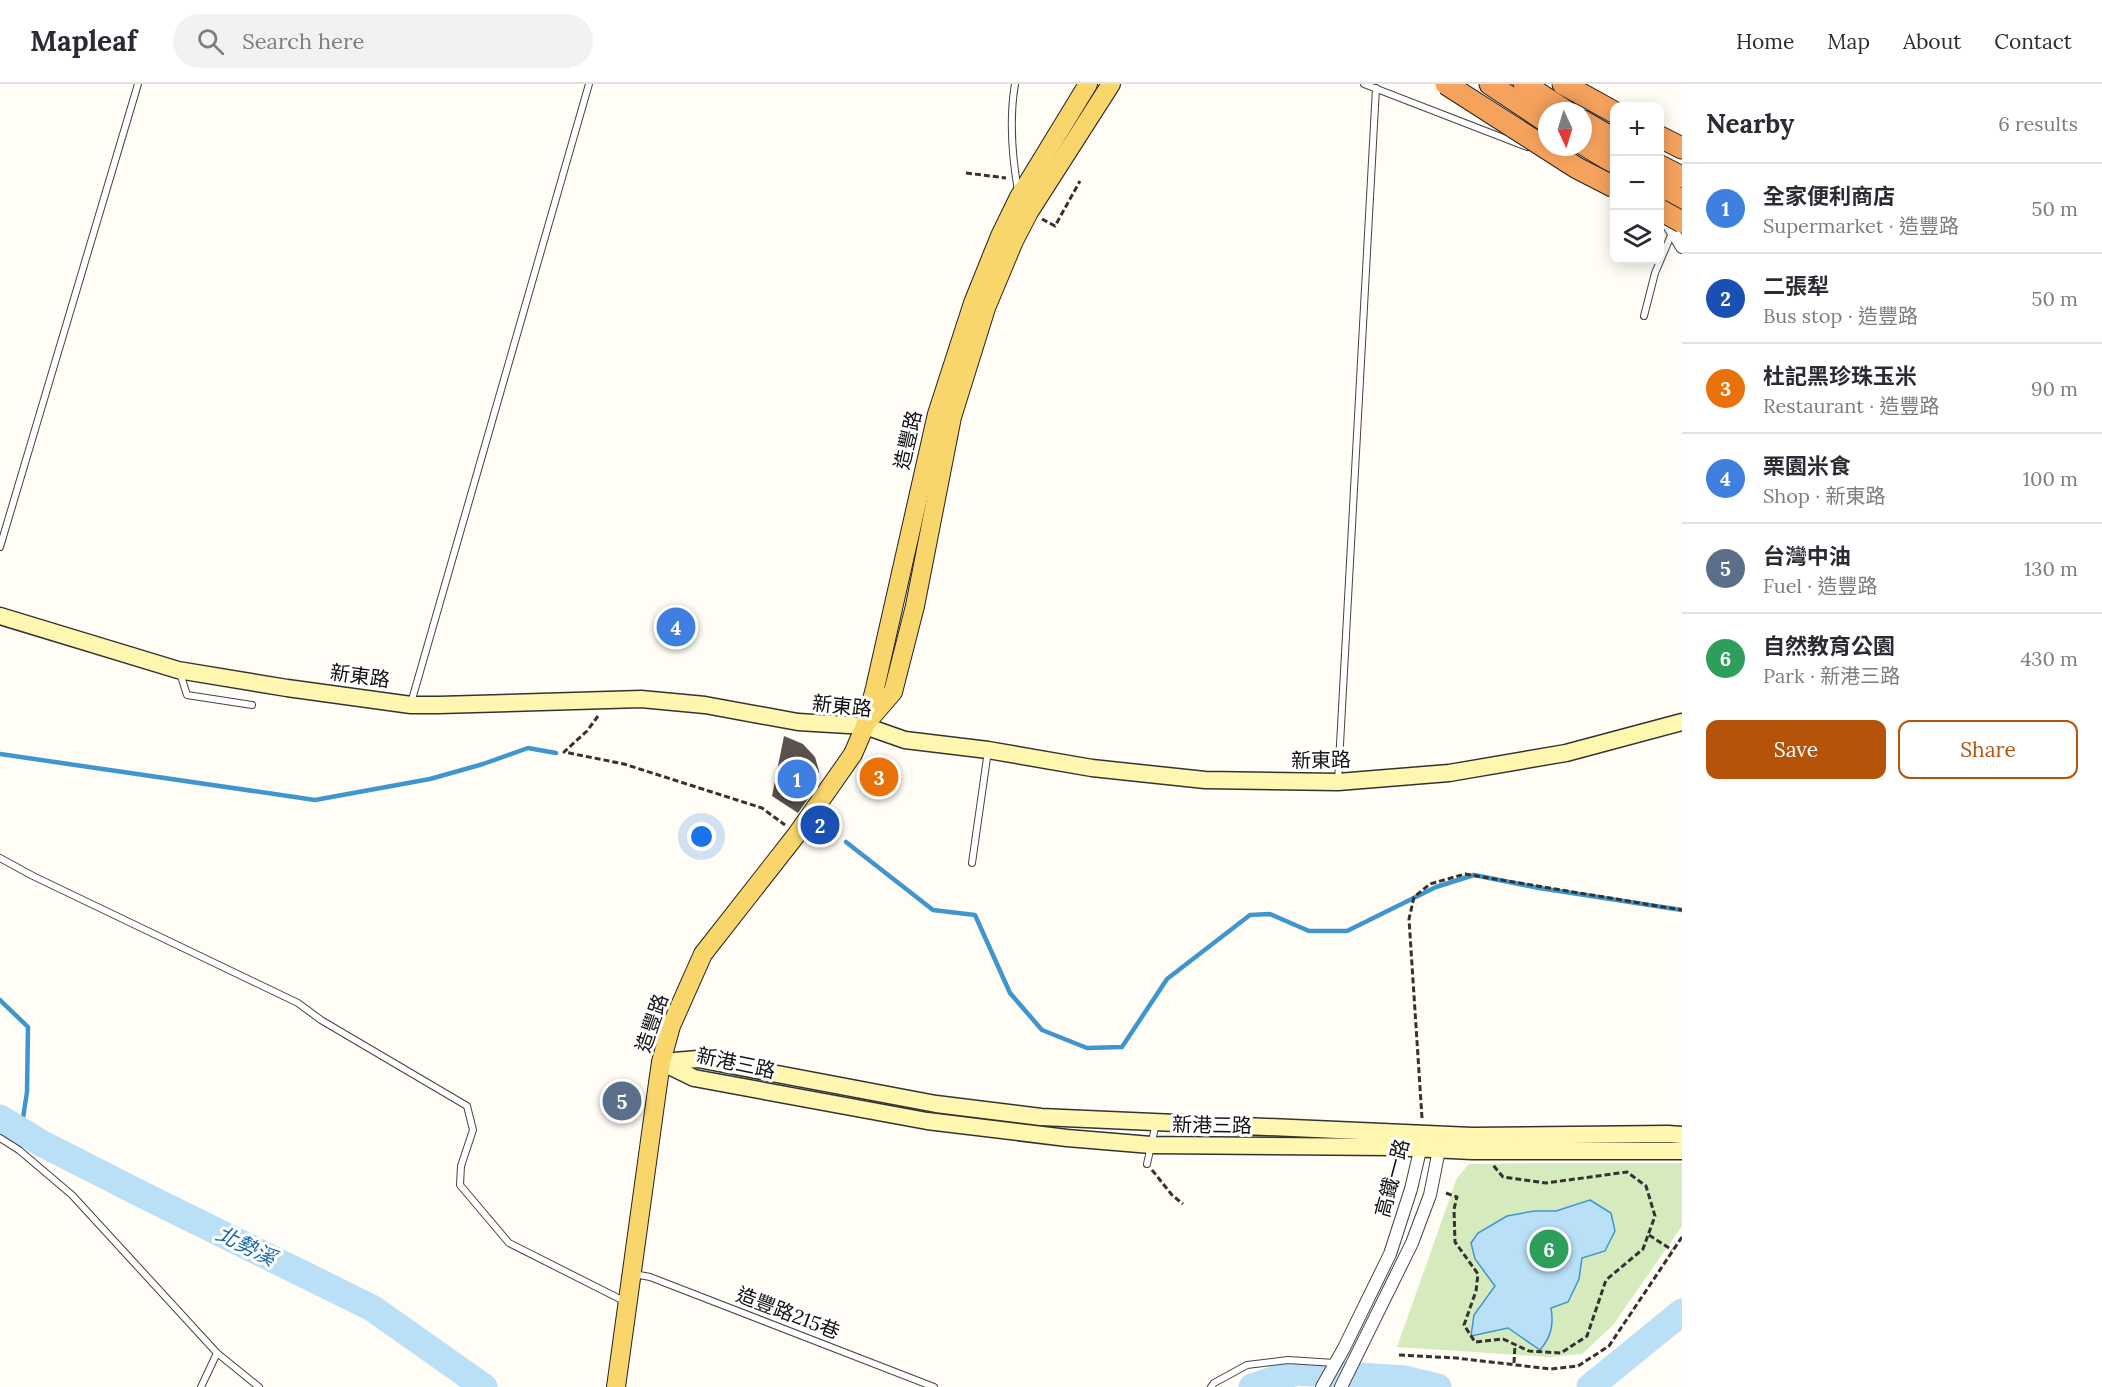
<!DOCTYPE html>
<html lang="en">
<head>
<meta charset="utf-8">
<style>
  :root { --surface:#fff; --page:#f2f2f3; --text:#2b2b33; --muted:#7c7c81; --line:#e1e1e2; --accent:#b45309 }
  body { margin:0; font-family:Lora,"Noto Sans TC",serif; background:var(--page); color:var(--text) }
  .controls { position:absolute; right:18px; top:18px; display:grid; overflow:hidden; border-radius:12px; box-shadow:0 3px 15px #0003 }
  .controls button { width:54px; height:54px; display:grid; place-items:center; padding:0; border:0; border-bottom:2px solid var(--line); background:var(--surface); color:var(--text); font:30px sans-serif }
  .compass { position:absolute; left:1538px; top:18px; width:54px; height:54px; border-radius:50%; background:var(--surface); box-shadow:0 3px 15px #0003; rotate:176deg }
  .you { position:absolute; left:702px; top:753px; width:21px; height:21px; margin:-15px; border:4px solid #fff; border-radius:50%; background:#1a73e8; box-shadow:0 0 0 9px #1a73e833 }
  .badge { display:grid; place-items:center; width:39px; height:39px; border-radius:50%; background:var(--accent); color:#fff; font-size:20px; font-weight:700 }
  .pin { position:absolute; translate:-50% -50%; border:3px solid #fff; box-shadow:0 2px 6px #0006 }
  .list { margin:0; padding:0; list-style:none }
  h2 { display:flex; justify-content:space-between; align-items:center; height:78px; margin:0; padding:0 24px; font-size:26px }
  h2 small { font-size:20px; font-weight:400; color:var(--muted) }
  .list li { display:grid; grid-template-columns:39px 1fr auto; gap:18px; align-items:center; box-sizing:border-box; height:90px; padding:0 24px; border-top:2px solid var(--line) }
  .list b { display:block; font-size:22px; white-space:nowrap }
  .list p { margin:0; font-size:20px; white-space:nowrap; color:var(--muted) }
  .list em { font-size:20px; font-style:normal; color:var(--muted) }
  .actions { display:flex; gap:12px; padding:18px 24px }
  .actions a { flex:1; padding:14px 0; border:2px solid var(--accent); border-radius:12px; text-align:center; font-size:21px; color:var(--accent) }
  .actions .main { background:var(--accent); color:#fff }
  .icon { flex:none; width:33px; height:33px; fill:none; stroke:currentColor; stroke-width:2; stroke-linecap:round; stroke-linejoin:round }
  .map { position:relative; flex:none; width:1682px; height:1303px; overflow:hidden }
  header { display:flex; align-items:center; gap:36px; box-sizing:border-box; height:84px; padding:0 30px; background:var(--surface); border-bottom:2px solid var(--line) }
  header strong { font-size:28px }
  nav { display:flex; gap:33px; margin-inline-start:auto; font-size:21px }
  .search { width:420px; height:54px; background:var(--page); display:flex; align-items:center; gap:15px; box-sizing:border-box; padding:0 21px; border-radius:33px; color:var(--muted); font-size:22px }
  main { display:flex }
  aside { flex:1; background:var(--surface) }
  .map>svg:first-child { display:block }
  .green { fill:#d5ebbd }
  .water { fill:#b9e0f7; stroke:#3f96cf; stroke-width:1.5 }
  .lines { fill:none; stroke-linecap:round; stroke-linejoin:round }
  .stream { stroke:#3f96cf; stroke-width:4.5 }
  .river { stroke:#b9e0f7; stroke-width:27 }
  .building { fill:#5a524d }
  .lane-casing { stroke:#444; stroke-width:8 }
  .street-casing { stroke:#444; stroke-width:14 }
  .secondary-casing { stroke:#333; stroke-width:19 }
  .primary-casing { stroke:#222; stroke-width:20 }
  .highway-casing { stroke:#222; stroke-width:23 }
  .path { stroke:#333; stroke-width:3; stroke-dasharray:6 3; stroke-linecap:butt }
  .lane { stroke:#fff; stroke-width:6 }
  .street { stroke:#fff; stroke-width:12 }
  .secondary { stroke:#fff6b0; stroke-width:16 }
  .primary { stroke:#f9d66b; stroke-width:18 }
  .highway { stroke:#f5a25d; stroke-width:21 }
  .highway-bridge-casing { stroke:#222; stroke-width:23; stroke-linecap:butt }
  .highway-bridge { stroke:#f5a25d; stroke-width:21 }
  .labels { text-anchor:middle; stroke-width:6; stroke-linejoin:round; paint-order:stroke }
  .street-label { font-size:20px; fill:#111; stroke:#fff }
  .water-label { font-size:21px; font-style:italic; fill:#1768a6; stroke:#fff }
</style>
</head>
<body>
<header>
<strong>Mapleaf</strong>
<div class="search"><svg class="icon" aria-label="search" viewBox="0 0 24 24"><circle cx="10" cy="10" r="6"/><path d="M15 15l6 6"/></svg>Search here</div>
<nav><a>Home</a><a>Map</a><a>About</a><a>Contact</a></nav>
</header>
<main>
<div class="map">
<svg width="1682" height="1303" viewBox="0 0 1682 1303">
  <rect width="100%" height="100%" fill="#fffdf5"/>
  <polygon class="green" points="1549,1079 1682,1079 1682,1142 1613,1241 1582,1270 1549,1273 1397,1263 1457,1094 1469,1080"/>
  <path class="water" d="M1590 1116 1611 1129 1615 1147 1605 1167 1582 1174 1579 1195 1568 1218 1551 1224C1554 1241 1551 1253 1540 1266L1508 1244 1471 1252 1474 1231 1495 1202 1475 1175 1471 1159 1478 1149 1507 1132 1534 1127H1556Z"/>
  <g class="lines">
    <g class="stream">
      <polyline points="0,670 315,716 430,695 483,680 528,664 556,669"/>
      <polyline points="846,758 933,826 975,831 1010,909 1042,946 1087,964 1122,963 1167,895 1250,831 1270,830 1309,847 1347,847 1436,803 1474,791 1539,804 1682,826"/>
      <polyline points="0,916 28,943 27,1008 21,1047"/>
    </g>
    <g class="river">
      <polyline points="0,1034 41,1059 143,1111 372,1224 484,1303"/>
      <polyline points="1252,1303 1297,1288 1405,1295 1438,1303"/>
      <polyline points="1590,1303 1682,1228"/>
    </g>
  </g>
  <polygon class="building" points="784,652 803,660 815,673 819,687 817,702 798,729 772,712"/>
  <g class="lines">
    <g class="lane-casing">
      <g id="lane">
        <path d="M1015 0C1009 35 1012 72 1018 107"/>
        <polyline points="1364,0 1527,63"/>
        <polyline points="1644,232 1655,189 1672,149"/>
        <polyline points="0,463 138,0"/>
        <polyline points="180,589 187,611 252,621"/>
        <polyline points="411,619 589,0"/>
        <polyline points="1338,697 1376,4"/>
        <polyline points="0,774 33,792 298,919 321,936 467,1022 473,1046 461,1082 460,1101 509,1159 626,1218"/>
        <polyline points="972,779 988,667"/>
        <polyline points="0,1054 19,1066 72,1111 217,1269 259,1303"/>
        <polyline points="1147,1080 1156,1039"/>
        <polyline points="634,1190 650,1193 934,1303"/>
        <polyline points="201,1303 217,1269"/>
        <polyline points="1211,1303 1214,1299 1247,1281 1288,1276 1335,1279"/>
      </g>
    </g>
    <g class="street-casing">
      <g id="street">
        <polyline points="1663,131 1682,163"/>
        <polyline points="1322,1303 1344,1264 1390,1170 1411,1105 1422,1058"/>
        <polyline points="1341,1303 1412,1159 1430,1111 1439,1066 1433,1060"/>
      </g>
    </g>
    <g class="secondary-casing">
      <g id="secondary">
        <polyline points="0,532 178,586 287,604 411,621 439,621 641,615 705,621 798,638 865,642 905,656 988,666 1092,684 1205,696 1338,698 1449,689 1566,669 1682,638"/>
        <polyline points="661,978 694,994 927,1037 1067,1054 1151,1061 1390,1063 1472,1067 1682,1067"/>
        <polyline points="662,978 698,975 936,1020 1041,1033 1472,1052 1668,1050 1682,1051"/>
      </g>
    </g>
    <g class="primary-casing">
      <g id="primary">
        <polyline points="868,637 893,608 915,522 952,333 986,224 1014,157 1029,128 1111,0"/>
        <polyline points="616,1303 657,1006 661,978 671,942 703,870 797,750 853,670 865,642 875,604 937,330 973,219 1000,152 1019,113 1088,0"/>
      </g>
    </g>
    <g class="highway-casing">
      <g id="highway">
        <polyline points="1490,0 1547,38"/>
        <polyline points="1524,0 1566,27"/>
        <polyline points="1563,0 1614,28"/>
        <polyline points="1583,37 1614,55"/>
        <polyline points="1660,53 1682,64"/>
        <polyline points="1583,60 1614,79"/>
        <polyline points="1660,82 1682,93"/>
        <polyline points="1660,105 1682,116"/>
      </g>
    </g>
    <g class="path">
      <polyline points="966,89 1006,94"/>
      <polyline points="1042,135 1055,142 1080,97"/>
      <polyline points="598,632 587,647 564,668 624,680 762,724 785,741"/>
      <polyline points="1422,1034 1409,835 1414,813 1430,800 1465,790 1682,826"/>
      <polyline points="1152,1086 1172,1111 1183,1120"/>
      <polyline points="1446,1109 1457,1113 1454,1125 1455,1158 1478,1190 1476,1207 1464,1241 1475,1258 1503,1255 1529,1267 1561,1269 1587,1252 1606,1196 1643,1165 1655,1132 1646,1102 1627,1088 1546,1099 1503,1093 1493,1081"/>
      <polyline points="1649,1151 1672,1166"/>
      <polyline points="1399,1271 1456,1274 1551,1285 1578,1282 1609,1262 1682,1153"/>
      <polyline points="1514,1279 1515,1260"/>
    </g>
    <use href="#lane" class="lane"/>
    <use href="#street" class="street"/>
    <use href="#secondary" class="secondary"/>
    <use href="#primary" class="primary"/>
    <use href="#highway" class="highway"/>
    <g class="highway-bridge-casing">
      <g id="highway-bridge">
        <polyline points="1446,0 1577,84 1614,103"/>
        <polyline points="1660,126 1682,138"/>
      </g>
    </g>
    <use href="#highway-bridge" class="highway-bridge"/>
  </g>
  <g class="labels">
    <g class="street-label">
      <text transform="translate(908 356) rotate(-77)" y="7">造豐路</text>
      <text transform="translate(360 592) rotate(8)" y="7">新東路</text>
      <text transform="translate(842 622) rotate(6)" y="7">新東路</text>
      <text transform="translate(1321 676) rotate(-1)" y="7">新東路</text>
      <text transform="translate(652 939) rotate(-71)" y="7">造豐路</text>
      <text transform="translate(736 979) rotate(12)" y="7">新港三路</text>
      <text transform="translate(1212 1041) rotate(1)" y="7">新港三路</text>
      <text transform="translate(1392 1094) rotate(-75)" y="7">高鐵一路</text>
      <text transform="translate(788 1229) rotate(21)" y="7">造豐路215巷</text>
    </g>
    <g class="water-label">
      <text transform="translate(246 1162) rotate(26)" y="7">北勢溪</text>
    </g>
  </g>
</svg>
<div class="controls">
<button>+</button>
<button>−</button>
<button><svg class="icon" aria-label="layers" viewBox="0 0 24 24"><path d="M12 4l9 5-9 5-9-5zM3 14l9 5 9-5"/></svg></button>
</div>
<svg class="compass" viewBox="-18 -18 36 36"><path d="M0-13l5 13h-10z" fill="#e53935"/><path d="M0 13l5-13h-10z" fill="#7c7c81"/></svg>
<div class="you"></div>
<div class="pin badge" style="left:797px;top:695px;background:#3f7fe0">1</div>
<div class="pin badge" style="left:820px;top:741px;background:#1a4fb4">2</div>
<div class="pin badge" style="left:879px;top:693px;background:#e8710a">3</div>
<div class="pin badge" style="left:676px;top:543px;background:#3f7fe0">4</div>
<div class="pin badge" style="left:622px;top:1017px;background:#5c6f8a">5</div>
<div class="pin badge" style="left:1549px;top:1165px;background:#2e9e5b">6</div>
</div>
<aside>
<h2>Nearby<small>6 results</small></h2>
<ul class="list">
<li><span class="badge" style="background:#3f7fe0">1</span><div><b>全家便利商店</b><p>Supermarket · 造豐路</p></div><em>50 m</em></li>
<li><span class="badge" style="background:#1a4fb4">2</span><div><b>二張犁</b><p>Bus stop · 造豐路</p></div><em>50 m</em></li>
<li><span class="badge" style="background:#e8710a">3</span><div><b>杜記黑珍珠玉米</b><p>Restaurant · 造豐路</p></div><em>90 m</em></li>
<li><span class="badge" style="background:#3f7fe0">4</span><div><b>栗園米食</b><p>Shop · 新東路</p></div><em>100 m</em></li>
<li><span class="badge" style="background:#5c6f8a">5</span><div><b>台灣中油</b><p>Fuel · 造豐路</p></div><em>130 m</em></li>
<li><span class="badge" style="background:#2e9e5b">6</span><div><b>自然教育公園</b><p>Park · 新港三路</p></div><em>430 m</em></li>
</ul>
<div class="actions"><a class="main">Save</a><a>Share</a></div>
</aside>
</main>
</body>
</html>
